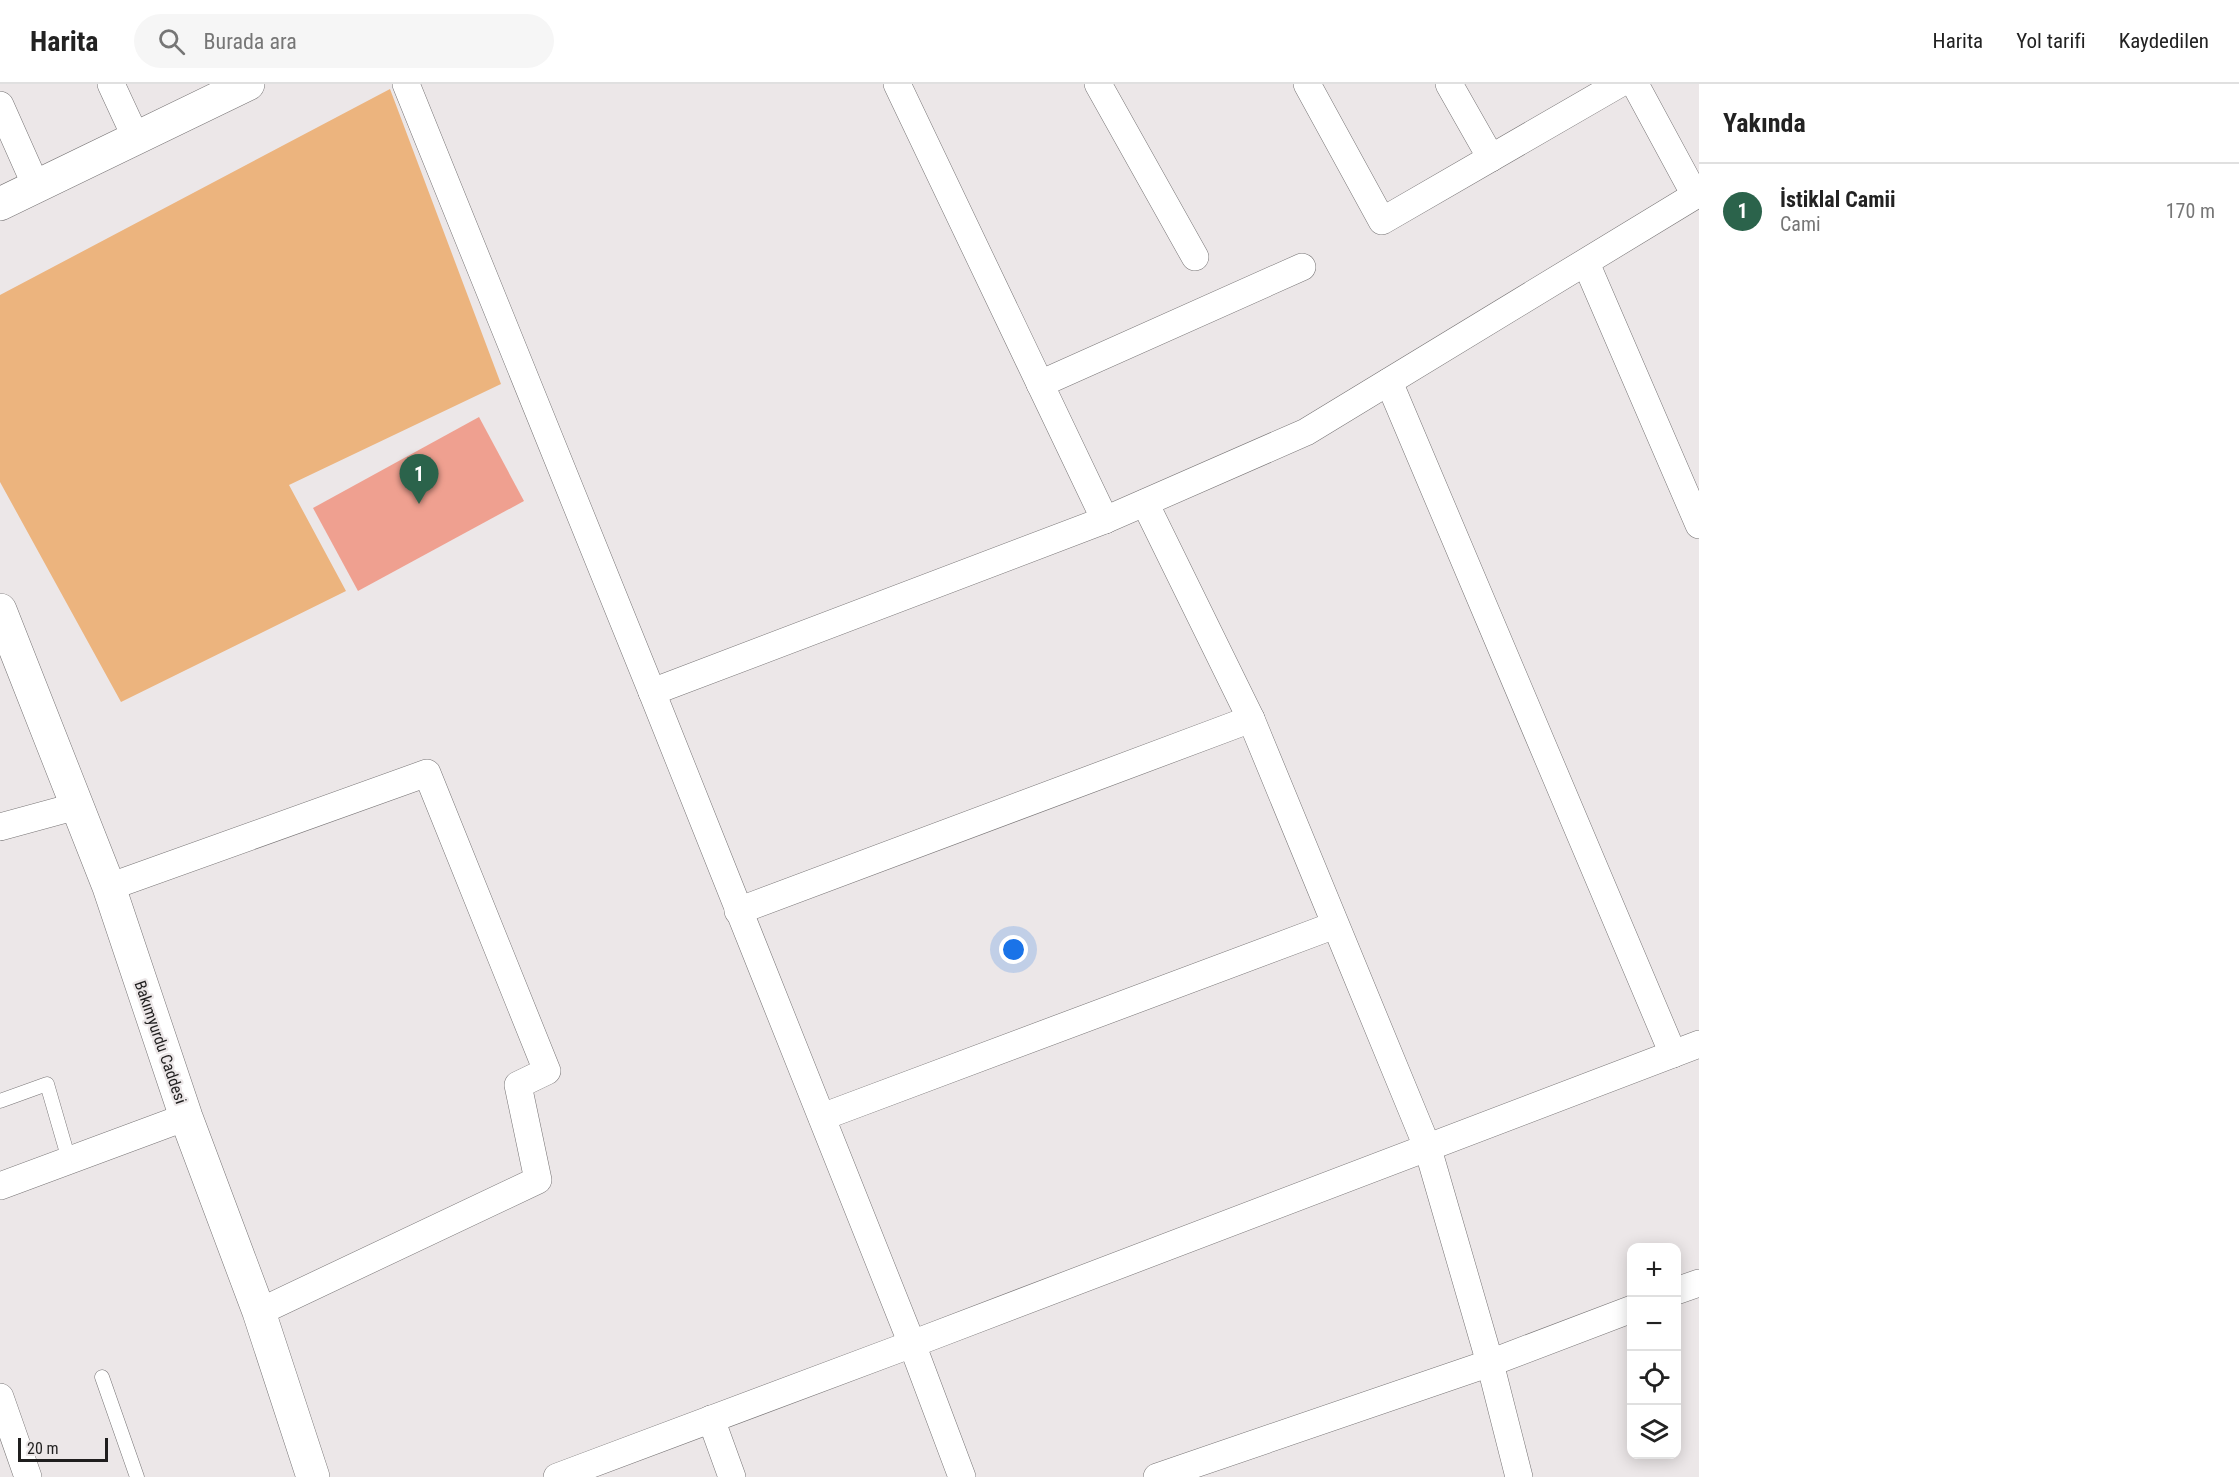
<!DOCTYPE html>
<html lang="tr">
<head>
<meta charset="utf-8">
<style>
  :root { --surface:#fff; --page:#f6f6f6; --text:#222; --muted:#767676; --line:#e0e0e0; --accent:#2b634b }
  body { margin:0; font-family:"Roboto Condensed",sans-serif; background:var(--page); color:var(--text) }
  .controls { position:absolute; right:18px; bottom:18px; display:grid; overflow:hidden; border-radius:12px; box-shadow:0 3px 15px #0003 }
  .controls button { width:54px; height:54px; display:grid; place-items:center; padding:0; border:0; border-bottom:2px solid var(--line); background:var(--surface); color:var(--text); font:30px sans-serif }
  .scale { position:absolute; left:18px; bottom:15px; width:90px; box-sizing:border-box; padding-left:6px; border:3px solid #1f1e1e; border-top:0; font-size:16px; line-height:21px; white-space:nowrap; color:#1f1e1e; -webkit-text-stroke:4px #ece7e8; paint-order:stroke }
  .you { position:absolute; left:1014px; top:866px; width:21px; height:21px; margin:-15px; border:4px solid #fff; border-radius:50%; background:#1a73e8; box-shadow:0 0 0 9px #1a73e833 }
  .badge { display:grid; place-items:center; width:39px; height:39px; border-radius:50%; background:var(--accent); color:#fff; font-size:20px; font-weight:700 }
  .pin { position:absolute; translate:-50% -50px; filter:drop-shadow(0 2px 3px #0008) }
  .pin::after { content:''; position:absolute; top:32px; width:21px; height:18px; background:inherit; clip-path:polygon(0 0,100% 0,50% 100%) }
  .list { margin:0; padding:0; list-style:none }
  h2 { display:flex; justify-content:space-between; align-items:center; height:78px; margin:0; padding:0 24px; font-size:26px }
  h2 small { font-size:20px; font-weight:400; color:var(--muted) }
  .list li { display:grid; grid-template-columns:39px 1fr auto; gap:18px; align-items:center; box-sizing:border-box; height:96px; padding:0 24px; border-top:2px solid var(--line) }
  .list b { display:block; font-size:22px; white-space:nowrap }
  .list p { margin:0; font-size:20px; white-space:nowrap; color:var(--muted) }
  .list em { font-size:20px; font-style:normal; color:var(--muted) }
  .icon { flex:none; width:33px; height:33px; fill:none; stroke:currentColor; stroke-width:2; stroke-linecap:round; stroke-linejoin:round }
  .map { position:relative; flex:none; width:1699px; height:1393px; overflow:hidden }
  header { display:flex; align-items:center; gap:36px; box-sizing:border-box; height:84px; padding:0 30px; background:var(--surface); border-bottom:2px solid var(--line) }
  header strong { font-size:28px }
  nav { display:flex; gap:33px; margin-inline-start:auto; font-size:21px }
  .search { width:420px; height:54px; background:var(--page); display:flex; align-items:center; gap:15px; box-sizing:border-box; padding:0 21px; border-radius:33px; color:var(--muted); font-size:22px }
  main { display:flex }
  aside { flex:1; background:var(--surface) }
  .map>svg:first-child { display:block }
  .green { fill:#ecb47e }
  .building { fill:#efa090 }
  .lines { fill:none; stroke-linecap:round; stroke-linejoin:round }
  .service-casing { stroke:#777475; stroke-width:15 }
  .minor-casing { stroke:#777475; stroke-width:28 }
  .tertiary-casing { stroke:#777475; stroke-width:34 }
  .secondary-casing { stroke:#777475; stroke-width:34 }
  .service { stroke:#fff; stroke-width:14 }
  .minor { stroke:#fff; stroke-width:27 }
  .tertiary { stroke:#fff; stroke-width:33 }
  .secondary { stroke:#fff; stroke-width:33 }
  .labels { text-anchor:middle; stroke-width:4.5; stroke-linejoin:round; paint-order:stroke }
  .street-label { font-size:16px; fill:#1f1e1e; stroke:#ece7e8 }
</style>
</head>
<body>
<header>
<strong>Harita</strong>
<div class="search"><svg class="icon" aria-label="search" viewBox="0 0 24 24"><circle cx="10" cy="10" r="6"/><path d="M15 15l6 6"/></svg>Burada ara</div>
<nav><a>Harita</a><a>Yol tarifi</a><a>Kaydedilen</a></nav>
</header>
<main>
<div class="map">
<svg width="1699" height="1393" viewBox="0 0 1699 1393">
  <rect width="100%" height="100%" fill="#ece7e8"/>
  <polygon class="green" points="390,5 501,300 289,401 346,507 121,618 0,398 0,211"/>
  <polygon class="building" points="479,333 524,417 358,507 313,424"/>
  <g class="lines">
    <g class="service-casing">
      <g id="service">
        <polyline points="0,1017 47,1000 69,1076"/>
        <polyline points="102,1293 137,1393"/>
      </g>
    </g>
    <g class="minor-casing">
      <g id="minor">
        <polyline points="111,0 136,54"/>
        <polyline points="406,0 652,608 912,1260 962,1393"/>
        <polyline points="897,0 1105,436"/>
        <polyline points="1098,0 1195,173"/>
        <polyline points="1307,0 1382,137 1619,0"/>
        <polyline points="1449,0 1491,74"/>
        <polyline points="1635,0 1695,111"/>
        <polyline points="0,21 36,102"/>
        <polyline points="1586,179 1699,441"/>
        <polyline points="1389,298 1673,970"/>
        <polyline points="1040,300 1302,183"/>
        <polyline points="1145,419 1251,635 1428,1065 1490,1279 1519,1393"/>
        <polyline points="652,608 1105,436 1306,348 1699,109"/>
        <polyline points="0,743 77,722"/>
        <polyline points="109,803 427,689 547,987 518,1001 538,1096 259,1228"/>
        <polyline points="738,827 1251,635"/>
        <polyline points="822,1033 1335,841"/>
        <polyline points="0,1102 186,1033"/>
        <polyline points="1676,1207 1699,1199"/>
        <polyline points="0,1313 28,1393"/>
        <polyline points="711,1335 732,1393"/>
        <polyline points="557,1393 912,1260 1699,960"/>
        <polyline points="1157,1393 1490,1279 1632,1225"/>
      </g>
    </g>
    <g class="tertiary-casing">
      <polyline id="tertiary" points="0,120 248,0"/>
    </g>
    <g class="secondary-casing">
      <polyline id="secondary" points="0,526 109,803 186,1033 259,1228 313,1393"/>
    </g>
    <use href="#service" class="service"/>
    <use href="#minor" class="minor"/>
    <use href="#tertiary" class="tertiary"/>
    <use href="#secondary" class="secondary"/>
  </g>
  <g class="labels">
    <g class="street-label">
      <text transform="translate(161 958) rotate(71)" y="6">Bakımyurdu Caddesi</text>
    </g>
  </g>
</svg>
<div class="controls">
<button>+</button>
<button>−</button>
<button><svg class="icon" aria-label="locate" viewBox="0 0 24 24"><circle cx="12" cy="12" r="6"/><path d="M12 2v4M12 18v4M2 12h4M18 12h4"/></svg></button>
<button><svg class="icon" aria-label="layers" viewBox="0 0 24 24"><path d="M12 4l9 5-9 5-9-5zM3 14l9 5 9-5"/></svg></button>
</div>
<div class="scale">20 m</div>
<div class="you"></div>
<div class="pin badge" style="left:419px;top:420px">1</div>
</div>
<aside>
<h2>Yakında<small></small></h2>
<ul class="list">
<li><span class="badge">1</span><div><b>İstiklal Camii</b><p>Cami</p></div><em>170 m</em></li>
</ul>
</aside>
</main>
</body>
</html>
